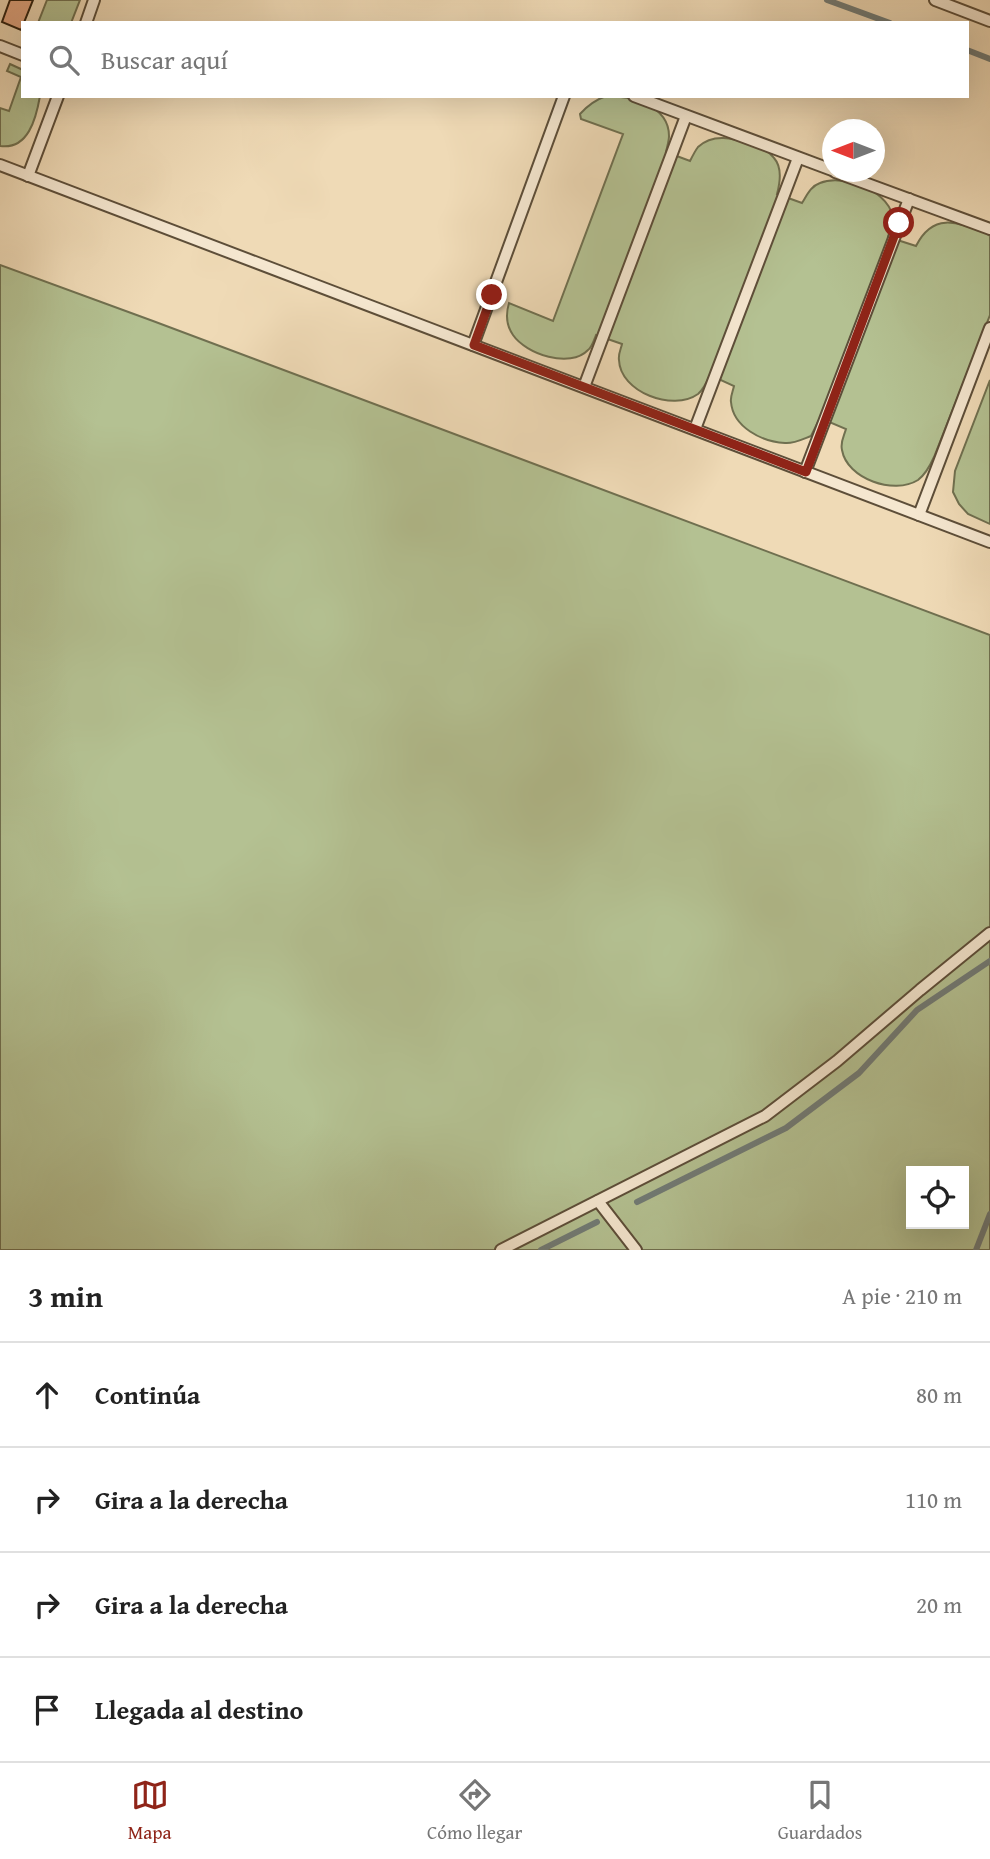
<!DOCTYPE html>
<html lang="es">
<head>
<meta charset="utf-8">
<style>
  :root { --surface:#fff; --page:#f6f6f6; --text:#222; --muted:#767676; --line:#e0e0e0; --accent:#8f2418 }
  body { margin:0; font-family:"Gentium Book Plus",serif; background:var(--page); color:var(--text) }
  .controls { position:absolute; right:21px; bottom:21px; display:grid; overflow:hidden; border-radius:0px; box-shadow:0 7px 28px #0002 }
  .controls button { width:63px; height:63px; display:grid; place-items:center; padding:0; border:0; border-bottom:2px solid var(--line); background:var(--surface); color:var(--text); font:35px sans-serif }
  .compass { position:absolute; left:822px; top:119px; width:63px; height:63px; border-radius:50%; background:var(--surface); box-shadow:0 7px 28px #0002; rotate:270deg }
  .stop { position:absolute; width:21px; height:21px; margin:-16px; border:5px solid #8f2418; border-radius:50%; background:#fff }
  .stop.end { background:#8f2418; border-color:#fff; box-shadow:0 2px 7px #0008 }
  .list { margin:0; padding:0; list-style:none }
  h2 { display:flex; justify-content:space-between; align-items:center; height:91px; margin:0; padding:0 28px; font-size:30px }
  h2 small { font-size:23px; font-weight:400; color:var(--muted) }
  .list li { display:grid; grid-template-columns:46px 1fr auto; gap:21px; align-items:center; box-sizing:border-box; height:105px; padding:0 28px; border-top:2px solid var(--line) }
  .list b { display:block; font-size:26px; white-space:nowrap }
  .list em { font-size:23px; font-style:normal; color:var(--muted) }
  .icon { flex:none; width:38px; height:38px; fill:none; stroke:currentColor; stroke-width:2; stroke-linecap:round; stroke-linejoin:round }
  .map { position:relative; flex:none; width:990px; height:1250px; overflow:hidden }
  .search { position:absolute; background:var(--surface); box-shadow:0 7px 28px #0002; left:21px; right:21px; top:21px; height:77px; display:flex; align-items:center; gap:18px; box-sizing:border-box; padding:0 24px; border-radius:0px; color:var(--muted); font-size:26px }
  .sheet { height:511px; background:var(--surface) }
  nav { display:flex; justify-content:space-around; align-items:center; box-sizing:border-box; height:98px; border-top:2px solid var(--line); background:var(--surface); font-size:19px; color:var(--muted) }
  nav a { display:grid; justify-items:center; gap:4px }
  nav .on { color:var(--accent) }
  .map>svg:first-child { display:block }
  .green { fill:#b4c192; stroke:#707050; stroke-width:2; fill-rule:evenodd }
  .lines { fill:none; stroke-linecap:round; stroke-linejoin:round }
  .stream { stroke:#717b76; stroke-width:6 }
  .building { fill:#e3a884; stroke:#2c1f0f; stroke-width:2 }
  .service-casing { stroke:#5d4e39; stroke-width:14 }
  .service { stroke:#f5e7d0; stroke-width:10 }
  .route { stroke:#8f2418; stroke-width:9 }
</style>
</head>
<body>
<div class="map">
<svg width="990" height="1250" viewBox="0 0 990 1250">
  <rect width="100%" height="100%" fill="#efdab6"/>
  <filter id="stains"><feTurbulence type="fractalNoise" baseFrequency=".00286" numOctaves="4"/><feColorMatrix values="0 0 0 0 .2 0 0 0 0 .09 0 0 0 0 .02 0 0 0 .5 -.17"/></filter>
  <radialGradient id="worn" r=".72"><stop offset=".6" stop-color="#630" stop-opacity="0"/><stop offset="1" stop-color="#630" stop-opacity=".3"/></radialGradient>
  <g class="green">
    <polygon points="47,0 80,0 71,23 38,23"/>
    <path d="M10 64 23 70V96H40C36 119 28 150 0 146V108L9 111 21 77 7 71Z"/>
    <path d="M606 96C631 96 669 105 669 136 669 141 667 147 666 152L690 161C692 157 695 151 698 147 713 133 733 138 750 144 759 147 768 150 774 158 783 168 780 183 777 194L802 203C807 195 811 186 820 183 844 173 893 192 893 221 893 226 889 232 888 237L916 246C933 212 957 222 986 233L990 236V315L934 457C930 466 926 474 918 480 894 495 847 479 842 450 840 442 844 436 846 429L820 418 811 436C803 439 793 444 785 443 762 442 733 427 731 402 730 397 733 391 734 386L710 375C707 382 704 389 698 394 673 412 620 392 619 360 618 354 621 349 622 344L596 335C594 340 592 347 588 350 570 369 526 354 513 335 506 325 506 313 509 303L553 321 623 134 581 119 580 114C588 105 595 100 606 96Z"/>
    <path d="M0 265 153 321 990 635V1250H0ZM911 1171H964V1224H911Z"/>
    <polygon points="990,380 990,524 968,514 959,504 953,492 955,471"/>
  </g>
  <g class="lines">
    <g class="stream">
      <polyline points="827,0 890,23"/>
      <polyline points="967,50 990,59"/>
      <polyline points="637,1202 786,1128 859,1073 917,1010 990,961"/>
      <polyline points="541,1250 597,1222"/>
      <polyline points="976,1250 990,1214"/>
    </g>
  </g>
  <polygon class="building" points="10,0 33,0 21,30 2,22"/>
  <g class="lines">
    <g class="service-casing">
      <g id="service">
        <polyline points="935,0 990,21"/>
        <polyline points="86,23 94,0"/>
        <polyline points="0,46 23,55"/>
        <polyline points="634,96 832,170"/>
        <polyline points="0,165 990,542"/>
        <polyline points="835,172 990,229"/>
        <polyline points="28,176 58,96"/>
        <polyline points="473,345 564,96"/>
        <polyline points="584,387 686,116"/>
        <polyline points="695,429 798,158"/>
        <polyline points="805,472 909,199"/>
        <polyline points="919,515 990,328"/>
        <polyline points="598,1201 636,1250"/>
        <polyline points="501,1250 765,1116 837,1061 920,990 990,933"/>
      </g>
    </g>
    <use href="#service" class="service"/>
  </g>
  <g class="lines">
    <polyline class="route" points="492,295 474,345 806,472 899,223"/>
  </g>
  <rect width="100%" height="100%" filter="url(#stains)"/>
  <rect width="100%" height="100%" fill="url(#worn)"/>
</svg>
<div class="controls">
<button><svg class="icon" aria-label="locate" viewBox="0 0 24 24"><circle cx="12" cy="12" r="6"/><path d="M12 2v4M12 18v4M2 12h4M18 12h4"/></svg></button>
</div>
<svg class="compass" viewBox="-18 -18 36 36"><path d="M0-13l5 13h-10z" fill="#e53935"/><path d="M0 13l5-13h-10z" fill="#767676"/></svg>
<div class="stop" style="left:899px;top:223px"></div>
<div class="stop end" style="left:492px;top:295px"></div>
<div class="search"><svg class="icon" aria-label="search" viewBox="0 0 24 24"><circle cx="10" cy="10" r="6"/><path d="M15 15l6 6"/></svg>Buscar aquí</div>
</div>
<section class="sheet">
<h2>3 min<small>A pie · 210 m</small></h2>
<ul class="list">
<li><svg class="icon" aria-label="ahead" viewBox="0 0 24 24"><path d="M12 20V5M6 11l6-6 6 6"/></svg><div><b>Continúa</b></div><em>80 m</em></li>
<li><svg class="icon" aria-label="right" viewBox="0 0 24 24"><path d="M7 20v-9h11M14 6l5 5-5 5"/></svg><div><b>Gira a la derecha</b></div><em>110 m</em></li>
<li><svg class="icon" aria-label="right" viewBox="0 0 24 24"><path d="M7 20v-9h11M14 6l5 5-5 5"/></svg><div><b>Gira a la derecha</b></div><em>20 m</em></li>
<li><svg class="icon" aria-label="arrive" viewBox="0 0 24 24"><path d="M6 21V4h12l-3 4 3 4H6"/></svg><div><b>Llegada al destino</b></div></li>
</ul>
</section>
<nav>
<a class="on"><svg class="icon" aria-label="map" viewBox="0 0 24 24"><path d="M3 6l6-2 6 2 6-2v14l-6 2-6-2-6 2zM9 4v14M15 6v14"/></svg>Mapa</a>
<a><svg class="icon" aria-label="directions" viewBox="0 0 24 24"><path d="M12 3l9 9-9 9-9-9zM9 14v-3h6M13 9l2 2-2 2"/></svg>Cómo llegar</a>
<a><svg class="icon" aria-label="saved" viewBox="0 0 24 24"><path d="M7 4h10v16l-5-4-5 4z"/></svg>Guardados</a>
</nav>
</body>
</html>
